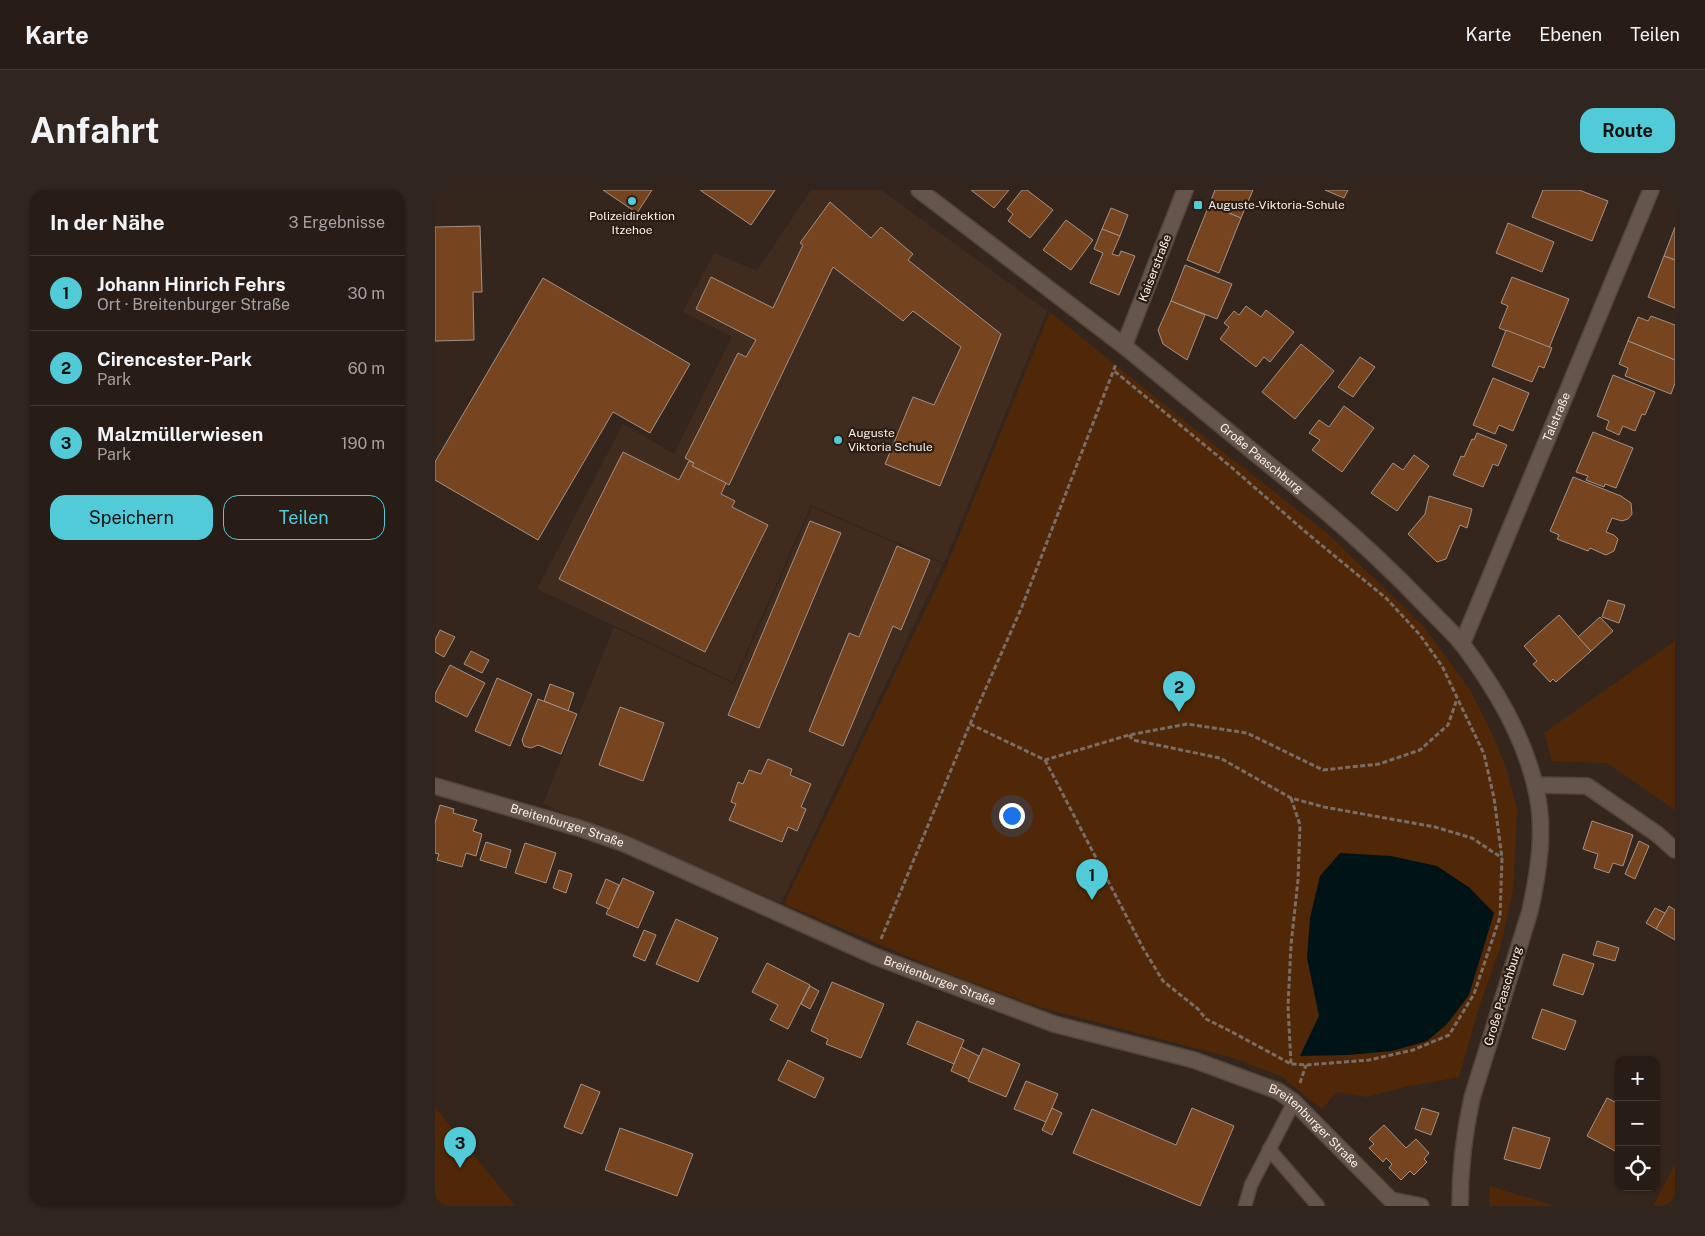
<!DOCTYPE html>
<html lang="de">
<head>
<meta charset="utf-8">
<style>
  :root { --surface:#281c16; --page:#30251f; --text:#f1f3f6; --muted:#a5a1a1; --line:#443a35; --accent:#52cbd8 }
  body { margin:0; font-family:"Public Sans",sans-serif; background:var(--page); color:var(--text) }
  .controls { position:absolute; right:15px; bottom:15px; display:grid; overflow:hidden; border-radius:10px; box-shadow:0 1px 4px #0004 }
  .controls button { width:45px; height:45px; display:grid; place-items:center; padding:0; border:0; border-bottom:1px solid var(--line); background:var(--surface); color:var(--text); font:25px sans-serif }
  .you { position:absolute; left:576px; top:625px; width:18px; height:18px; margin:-12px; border:4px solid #fff; border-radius:50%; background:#1a73e8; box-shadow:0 0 0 8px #1a73e833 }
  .badge { display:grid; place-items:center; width:32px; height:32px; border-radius:50%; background:var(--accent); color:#111; font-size:16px; font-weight:700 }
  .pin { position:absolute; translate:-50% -41px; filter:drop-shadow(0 1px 2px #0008) }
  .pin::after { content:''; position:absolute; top:26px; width:18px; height:15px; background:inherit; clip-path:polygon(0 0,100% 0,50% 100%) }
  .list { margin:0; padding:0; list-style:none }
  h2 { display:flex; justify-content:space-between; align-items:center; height:65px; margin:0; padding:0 20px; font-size:21px }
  h2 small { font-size:16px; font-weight:400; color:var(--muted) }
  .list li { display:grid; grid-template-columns:32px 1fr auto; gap:15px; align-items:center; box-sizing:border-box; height:75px; padding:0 20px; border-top:1px solid var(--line) }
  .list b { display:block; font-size:19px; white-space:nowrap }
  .list p { margin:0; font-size:16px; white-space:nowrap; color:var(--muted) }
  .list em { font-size:16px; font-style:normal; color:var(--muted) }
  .actions { display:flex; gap:10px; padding:15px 20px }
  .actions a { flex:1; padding:11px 0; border:1px solid var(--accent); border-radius:15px; text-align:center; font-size:18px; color:var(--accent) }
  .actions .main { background:var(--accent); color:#111 }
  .icon { flex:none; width:28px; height:28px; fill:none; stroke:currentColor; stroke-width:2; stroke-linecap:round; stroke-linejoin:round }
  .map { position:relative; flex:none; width:1240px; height:1016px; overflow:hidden; border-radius:15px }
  header { display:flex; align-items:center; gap:30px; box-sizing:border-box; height:70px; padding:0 25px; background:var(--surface); border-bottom:1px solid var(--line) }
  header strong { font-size:24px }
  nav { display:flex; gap:28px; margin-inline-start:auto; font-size:18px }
  .intro { display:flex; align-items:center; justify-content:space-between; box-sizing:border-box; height:120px; padding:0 30px }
  h1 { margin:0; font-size:35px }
  .button { padding:12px 22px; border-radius:15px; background:var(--accent); color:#111; font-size:18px; font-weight:700 }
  main { display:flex; gap:30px; padding:0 30px }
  aside { flex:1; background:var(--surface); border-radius:15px; box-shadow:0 1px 4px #0004 }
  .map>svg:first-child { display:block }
  .built { fill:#402c1f }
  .green { fill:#502808; fill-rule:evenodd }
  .water { fill:#001316 }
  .building { fill:#774420; stroke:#a39186 }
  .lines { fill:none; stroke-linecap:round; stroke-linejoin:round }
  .service-casing { stroke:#51453d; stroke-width:15 }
  .minor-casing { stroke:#51453d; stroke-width:18 }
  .tertiary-casing { stroke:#51453d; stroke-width:18 }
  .secondary-casing { stroke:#51453d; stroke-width:18 }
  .path { stroke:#7a6d65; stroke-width:3; stroke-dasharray:5 2.5; stroke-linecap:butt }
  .service { stroke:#65554b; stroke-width:12 }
  .minor { stroke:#65554b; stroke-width:15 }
  .tertiary { stroke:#65554b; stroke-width:15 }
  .secondary { stroke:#65554b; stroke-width:15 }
  .poi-dot { fill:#52cbd8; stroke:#2b1d14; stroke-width:2 }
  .labels { text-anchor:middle; stroke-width:4.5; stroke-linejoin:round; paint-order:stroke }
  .poi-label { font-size:12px; fill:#faf0ea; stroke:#2b1d14; text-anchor:start }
  .street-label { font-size:12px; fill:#faf0ea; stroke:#2b1d14 }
</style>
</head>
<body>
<header>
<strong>Karte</strong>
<nav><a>Karte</a><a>Ebenen</a><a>Teilen</a></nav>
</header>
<div class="intro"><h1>Anfahrt</h1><a class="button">Route</a></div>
<main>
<aside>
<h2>In der Nähe<small>3 Ergebnisse</small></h2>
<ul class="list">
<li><span class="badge">1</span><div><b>Johann Hinrich Fehrs</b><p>Ort · Breitenburger Straße</p></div><em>30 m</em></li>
<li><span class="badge">2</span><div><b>Cirencester-Park</b><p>Park</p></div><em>60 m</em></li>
<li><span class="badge">3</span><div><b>Malzmüllerwiesen</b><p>Park</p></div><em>190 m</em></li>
</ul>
<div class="actions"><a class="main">Speichern</a><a>Teilen</a></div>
</aside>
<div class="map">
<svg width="1240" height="1016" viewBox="0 0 1240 1016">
  <rect width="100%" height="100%" fill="#35261d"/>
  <g class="built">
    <polygon points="376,0 446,0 612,121 509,373 376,315 298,492 102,399 188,234 239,264 297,146 248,122 279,63 322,81"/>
    <polygon points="377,317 508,374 346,713 108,614 179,437 299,494"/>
  </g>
  <g class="green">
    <path d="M615 122 778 254 893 344 989 437 1035 500 1057 544 1071 577 1082 619 1078 699 1066 755 1043 820 1024 887 973 896 932 907 902 902 887 919 846 886 798 868 604 817 512 783 349 714 512 375ZM884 826 992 851 957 861 912 865H865Z"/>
    <polygon points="1240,451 1240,620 1172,573 1117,571 1109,543"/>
    <polygon points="0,917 80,1016 0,1016"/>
    <polygon points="1240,974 1240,1016 1218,1016"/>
    <polygon points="1054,996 1121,1016 1055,1016"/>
  </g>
  <polygon class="water" points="905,663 956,666 1002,676 1035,698 1059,723 1034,805 1012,834 992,851 957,861 912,865 865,866 884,826 872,768 875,728 885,686"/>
  <g class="building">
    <polygon points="168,0 217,0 202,23"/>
    <polygon points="265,0 340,0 316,35"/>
    <polygon points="536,0 574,0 559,18"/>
    <polygon points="587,0 592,0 618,20 595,48 573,31 578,24 572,19"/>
    <polygon points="780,0 818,0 806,28 774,15"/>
    <polygon points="890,0 913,0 909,8"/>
    <polygon points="1108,0 1144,0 1173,11 1157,51 1097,27"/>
    <polygon points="395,12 436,48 446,37 478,64 473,70 566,144 505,296 450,274 478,207 499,215 526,157 478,121 468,131 398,77 294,295 257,276 259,273 250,268 303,163 311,167 321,150 261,119 276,87 338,118 368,55 365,53"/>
    <polygon points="774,15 806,28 784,83 752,70"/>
    <polygon points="676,18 693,25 685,46 667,39"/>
    <polygon points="631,30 658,50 636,80 608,60"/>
    <polygon points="1073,33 1119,52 1107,82 1061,63"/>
    <polygon points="45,36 47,102 38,102 39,150 0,151 0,37"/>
    <polygon points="1240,37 1240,70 1229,66"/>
    <polygon points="667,39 685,46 677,64 684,66 686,61 700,66 684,105 655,93 668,63 659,59"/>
    <polygon points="1229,66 1240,70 1240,118 1213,107"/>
    <polygon points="750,75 797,94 782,129 736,111"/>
    <polygon points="1077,87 1134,109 1114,158 1064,138 1073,116 1066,113"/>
    <polygon points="108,88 255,174 215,243 178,222 103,350 0,290 0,272"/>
    <polygon points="736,111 770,125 752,170 728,154 723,140"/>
    <polygon points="811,116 826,127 831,120 859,142 835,172 829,167 821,177 785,149 794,137 789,133 799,121 804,125"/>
    <polygon points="1216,126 1240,135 1240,170 1193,151 1203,127 1213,131"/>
    <polygon points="1071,140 1117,158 1109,178 1104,176 1097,192 1057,176"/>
    <polygon points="1193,151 1240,170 1240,193 1236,204 1190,186 1193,178 1184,174"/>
    <polygon points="866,154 899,181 860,229 827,202"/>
    <polygon points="925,167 940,177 918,207 903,197"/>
    <polygon points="1178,185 1220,202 1210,225 1207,224 1200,241 1188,236 1184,245 1171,239 1174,231 1162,226"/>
    <polygon points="1058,188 1094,203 1078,241 1064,235 1060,244 1038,235"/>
    <polygon points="909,216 939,238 907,282 877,260 885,250 874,243 884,230 894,237"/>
    <polygon points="1158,242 1198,258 1181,298 1170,294 1169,297 1151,290 1153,286 1141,282"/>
    <polygon points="1042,243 1072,255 1063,276 1058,274 1048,297 1018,285 1026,266 1029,267 1037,249 1039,250"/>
    <polygon points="188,262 244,290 254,271 259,273 257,276 291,293 286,304 300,311 297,317 333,335 270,462 124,389"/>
    <polygon points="979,265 994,276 962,321 936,303 958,273 968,280"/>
    <polygon points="1138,287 1186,306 1196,313 1197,324 1193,329 1187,331 1177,328 1171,342 1179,345 1183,349 1179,361 1171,365 1155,358 1153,361 1122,349 1124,345 1115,341"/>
    <polygon points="994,306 1037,319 1032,338 1025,335 1011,369 1002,372 973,344 990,324"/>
    <polygon points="375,331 406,343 324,538 293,525"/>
    <polygon points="462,356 495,370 466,440 458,436 408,556 374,541 414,443 424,447"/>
    <polygon points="1173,410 1190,415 1184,433 1167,427"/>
    <polygon points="1124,425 1156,461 1121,492 1118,489 1115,492 1098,474 1102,471 1089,456"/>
    <polygon points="1165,427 1178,441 1156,461 1143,447"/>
    <polygon points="5,440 20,447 9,467 0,462 0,450"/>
    <polygon points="36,461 54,470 47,483 29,474"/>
    <polygon points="15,475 50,493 32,527 0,511 0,504"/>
    <polygon points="62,488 97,504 75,556 40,541"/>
    <polygon points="115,494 139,503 133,521 109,511"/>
    <polygon points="103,509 142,524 126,564 103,555 96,558 89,556 87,550"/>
    <polygon points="185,517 229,533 208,591 164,575"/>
    <polygon points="333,569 357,579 355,585 376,594 366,617 371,619 362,641 353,637 347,652 294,630 301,614 296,612 303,592 308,594 314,580 326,584"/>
    <polygon points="5,615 19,619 18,623 42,630 38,641 47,644 41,666 31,663 27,677 2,670 4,664 0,663 0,633"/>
    <polygon points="1157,631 1198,645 1188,676 1178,673 1174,683 1159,678 1163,664 1148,659"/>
    <polygon points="1204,651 1214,656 1200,689 1190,684"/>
    <polygon points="51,652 76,660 71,678 45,670"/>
    <polygon points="90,653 121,663 111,693 80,683"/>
    <polygon points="124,680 137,684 131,703 118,698"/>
    <polygon points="188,688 219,702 203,738 171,724"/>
    <polygon points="171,689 184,695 174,719 161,713"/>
    <polygon points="1234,716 1240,720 1240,750 1221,739"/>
    <polygon points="1220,718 1230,723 1221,739 1211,733"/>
    <polygon points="241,729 283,748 263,792 221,774"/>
    <polygon points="209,740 221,745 210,771 198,766"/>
    <polygon points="1162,751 1184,758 1180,771 1158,765"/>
    <polygon points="1128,764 1159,774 1148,805 1118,795"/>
    <polygon points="332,773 375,795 353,839 335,830 343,815 317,802"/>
    <polygon points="397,792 449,814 426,868 391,854 393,849 376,841"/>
    <polygon points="375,796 384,801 375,819 366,814"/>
    <polygon points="1107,819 1141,831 1130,860 1097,848"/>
    <polygon points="482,831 529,850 519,874 472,854"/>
    <polygon points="526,857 544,866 534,889 516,881"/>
    <polygon points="548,858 585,874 571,907 533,891"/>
    <polygon points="353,870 389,888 380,908 343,890"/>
    <polygon points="591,891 623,904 611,932 579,919"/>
    <polygon points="146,894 165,902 147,944 129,937"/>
    <polygon points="1172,908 1184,914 1184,963 1152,946"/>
    <polygon points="617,918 627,923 617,945 607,940"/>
    <polygon points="757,918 799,936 765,1016 638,963 657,919 741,955"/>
    <polygon points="987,918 1004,923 996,945 980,939"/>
    <polygon points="949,935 971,958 981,949 994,963 989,969 992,972 979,985 975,981 966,990 954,978 957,974 951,968 948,972 934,958 939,954 934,949"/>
    <polygon points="1078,937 1115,948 1105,979 1069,969"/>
    <polygon points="185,938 258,964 242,1006 170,980"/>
  </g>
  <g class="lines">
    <g class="service-casing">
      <g id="service">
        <polyline points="834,959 883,1016"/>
        <polyline points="810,1016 816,995 859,912"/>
      </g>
    </g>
    <g class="minor-casing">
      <g id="minor">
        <path id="s1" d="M1027 454 1216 0"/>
        <polyline points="1100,595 1152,596 1222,644 1240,660"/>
        <path id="s2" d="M0 596 144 638 190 654 439 766 619 834 759 870 843 901 859 912 956 1010 986 1016"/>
      </g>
    </g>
    <g class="tertiary-casing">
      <polyline id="tertiary" points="484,0 689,156"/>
    </g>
    <g class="secondary-casing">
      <g id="secondary">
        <path id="s3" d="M750 0 689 156C737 195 784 234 832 273 886 316 938 361 986 411 1000 426 1016 440 1028 455 1060 498 1087 543 1100 595 1111 637 1104 680 1095 721L1037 908C1029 944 1025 979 1025 1016"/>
      </g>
    </g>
    <g class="path">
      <polyline points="535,534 610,570 694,545 752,534 812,543 888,580 944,574 985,560 1013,535 1022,509"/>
      <polyline points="694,545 698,550 785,568 856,608 889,617 1000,637 1037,648 1067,668"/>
      <polyline points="610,570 708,758 728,791 763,819 771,829 797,842 856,874 871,875 934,870 978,860 1014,845 1039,804 1065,727 1067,668 1059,608 1049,564 1007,476 985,445 952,409 873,344 795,276 678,180"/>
      <polyline points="856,608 865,635 863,690 856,755 853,816 856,874"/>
      <polyline points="446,749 535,534 586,419 681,174"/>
      <polyline points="865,893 871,875"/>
    </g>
    <use href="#service" class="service"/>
    <use href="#minor" class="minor"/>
    <use href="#tertiary" class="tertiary"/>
    <use href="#secondary" class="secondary"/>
  </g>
  <g class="poi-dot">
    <circle cx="197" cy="11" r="5"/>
    <rect x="758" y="10" width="10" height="10" rx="2.5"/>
    <circle cx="403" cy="250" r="5"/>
  </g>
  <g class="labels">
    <g class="poi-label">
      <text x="773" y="19">Auguste-Viktoria-Schule</text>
      <text x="197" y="30" text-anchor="middle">Polizeidirektion<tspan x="197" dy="14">Itzehoe</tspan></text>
      <text x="413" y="247">Auguste<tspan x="413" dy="14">Viktoria Schule</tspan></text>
    </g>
    <g class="street-label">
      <text transform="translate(720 78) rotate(-69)" y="4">Kaiserstraße</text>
      <text dy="4" stroke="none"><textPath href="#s1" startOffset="246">Talstraße</textPath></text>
      <text dy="4" stroke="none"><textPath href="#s3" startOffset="345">Große Paaschburg</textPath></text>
      <text dy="4" stroke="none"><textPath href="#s2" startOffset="138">Breitenburger Straße</textPath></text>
      <text dy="4" stroke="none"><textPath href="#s2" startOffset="542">Breitenburger Straße</textPath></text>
      <text transform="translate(1068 806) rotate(-73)" y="4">Große Paaschburg</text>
      <text dy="4" stroke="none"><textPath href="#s2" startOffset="948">Breitenburger Straße</textPath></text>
    </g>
  </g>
</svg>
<div class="controls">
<button>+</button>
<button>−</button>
<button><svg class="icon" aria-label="locate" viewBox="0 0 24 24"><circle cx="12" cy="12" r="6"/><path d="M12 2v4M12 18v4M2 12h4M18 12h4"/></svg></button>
</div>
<div class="you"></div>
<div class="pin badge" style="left:657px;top:710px">1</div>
<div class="pin badge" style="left:744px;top:522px">2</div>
<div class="pin badge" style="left:25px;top:978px">3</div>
</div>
</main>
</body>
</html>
